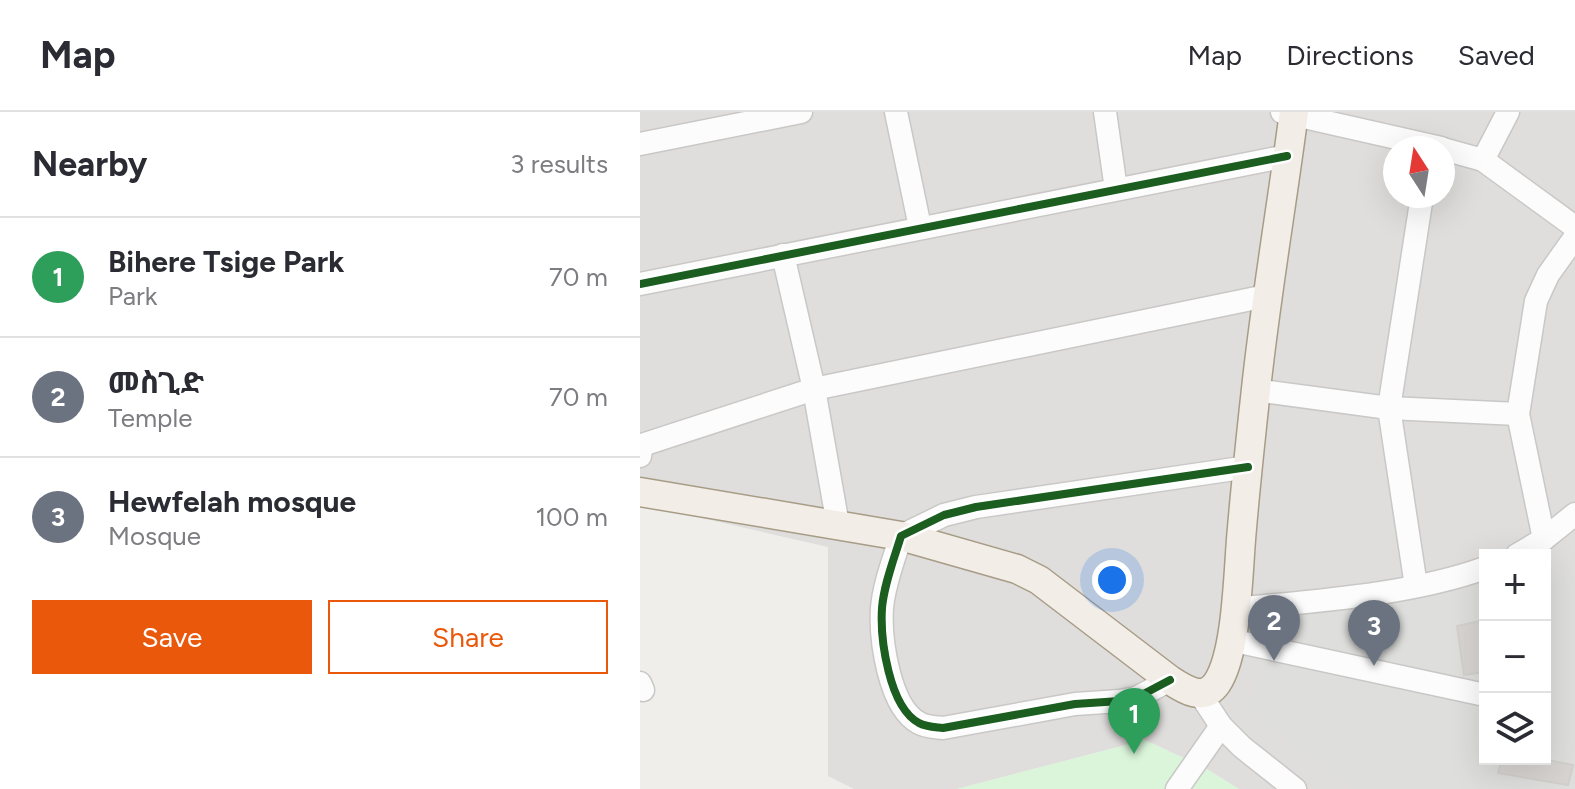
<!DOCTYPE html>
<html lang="en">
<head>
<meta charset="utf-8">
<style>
  :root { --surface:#fff; --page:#f2f2f3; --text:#2b2b33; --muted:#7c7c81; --line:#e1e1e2; --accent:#ea580c }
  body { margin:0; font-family:Figtree,"Noto Sans Ethiopic",sans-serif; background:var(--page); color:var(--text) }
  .controls { position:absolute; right:24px; bottom:24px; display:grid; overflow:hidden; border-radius:0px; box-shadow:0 8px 32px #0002 }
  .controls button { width:72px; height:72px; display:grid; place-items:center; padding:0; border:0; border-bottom:2px solid var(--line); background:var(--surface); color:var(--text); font:40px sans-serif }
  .compass { position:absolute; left:743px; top:24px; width:72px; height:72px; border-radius:50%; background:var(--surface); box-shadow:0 8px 32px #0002; rotate:348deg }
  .you { position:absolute; left:472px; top:468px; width:28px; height:28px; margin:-20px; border:6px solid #fff; border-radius:50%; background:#1a73e8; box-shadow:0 0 0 12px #1a73e833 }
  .badge { display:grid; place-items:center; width:52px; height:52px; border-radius:50%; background:var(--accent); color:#fff; font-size:26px; font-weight:700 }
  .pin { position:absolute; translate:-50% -66px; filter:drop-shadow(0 2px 4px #0008) }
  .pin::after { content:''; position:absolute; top:42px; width:28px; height:24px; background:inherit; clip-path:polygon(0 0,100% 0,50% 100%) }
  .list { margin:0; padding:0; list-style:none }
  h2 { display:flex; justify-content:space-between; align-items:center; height:104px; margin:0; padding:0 32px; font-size:34px }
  h2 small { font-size:26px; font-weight:400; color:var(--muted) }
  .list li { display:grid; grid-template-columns:52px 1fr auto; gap:24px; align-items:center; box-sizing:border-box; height:120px; padding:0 32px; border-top:2px solid var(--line) }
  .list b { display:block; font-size:30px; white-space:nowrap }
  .list p { margin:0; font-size:26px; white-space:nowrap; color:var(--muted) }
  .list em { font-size:26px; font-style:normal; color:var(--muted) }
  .actions { display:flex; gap:16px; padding:24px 32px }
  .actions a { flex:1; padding:18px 0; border:2px solid var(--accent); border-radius:0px; text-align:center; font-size:28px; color:var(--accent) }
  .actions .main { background:var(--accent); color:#fff }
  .icon { flex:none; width:44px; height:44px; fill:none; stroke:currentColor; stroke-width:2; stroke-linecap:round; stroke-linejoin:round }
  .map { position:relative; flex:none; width:935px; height:677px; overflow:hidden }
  header { display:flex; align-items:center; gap:48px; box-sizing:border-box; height:112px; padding:0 40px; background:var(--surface); border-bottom:2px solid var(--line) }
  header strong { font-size:38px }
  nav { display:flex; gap:44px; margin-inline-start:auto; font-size:28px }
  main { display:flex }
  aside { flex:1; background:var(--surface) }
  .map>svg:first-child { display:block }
  .residential { fill:#dfdedc; fill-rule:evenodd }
  .religious { fill:#dededc }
  .park { fill:#daf5da }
  .building { fill:#d7d4d2; stroke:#d3d0cc; stroke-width:2 }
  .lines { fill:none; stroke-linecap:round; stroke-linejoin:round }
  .minor-casing { stroke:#c9c8c7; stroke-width:25 }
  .major-casing { stroke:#a79c86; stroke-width:31 }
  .minor { stroke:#fdfcfc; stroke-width:22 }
  .major { stroke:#f3ede7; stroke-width:28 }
  .cycleway-casing { stroke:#fff; stroke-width:13 }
  .cycleway { stroke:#1b5e20; stroke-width:8 }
</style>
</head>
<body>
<header>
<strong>Map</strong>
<nav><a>Map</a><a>Directions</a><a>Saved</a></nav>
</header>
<main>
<aside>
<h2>Nearby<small>3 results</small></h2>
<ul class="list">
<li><span class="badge" style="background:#2e9e5b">1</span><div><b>Bihere Tsige Park</b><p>Park</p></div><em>70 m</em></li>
<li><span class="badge" style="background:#6b7280">2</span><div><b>መስጊድ</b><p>Temple</p></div><em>70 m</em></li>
<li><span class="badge" style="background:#6b7280">3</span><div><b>Hewfelah mosque</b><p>Mosque</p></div><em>100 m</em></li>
</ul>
<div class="actions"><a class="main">Save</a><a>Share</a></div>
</aside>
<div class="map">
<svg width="935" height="677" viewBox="0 0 935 677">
  <rect width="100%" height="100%" fill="#f0eeeb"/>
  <path class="residential" d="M0 0H935V677H599L565 656 505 628 317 677H214L188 664V435L0 392ZM755 36H803V84H755ZM845 443H905V647H845Z"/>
  <polygon class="religious" points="935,464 935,677 716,677 609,600 637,508 845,475 845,647 905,647 905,465"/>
  <polygon class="park" points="505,628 565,656 599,677 317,677"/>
  <g class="building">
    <polygon points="845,508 845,560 824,563 817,514"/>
    <polygon points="862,647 903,647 933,653 928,673 858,661"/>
  </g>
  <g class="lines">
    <g class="minor-casing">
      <g id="minor">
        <polyline points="256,0 280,115"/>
        <polyline points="465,0 476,77"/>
        <polyline points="642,0 801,36"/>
        <polyline points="0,32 161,0"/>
        <polyline points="803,37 843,48 935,115"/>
        <polyline points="843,48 868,0"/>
        <polyline points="143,143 174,277 198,413"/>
        <polyline points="0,172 647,44"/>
        <polyline points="615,278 749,296 878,302"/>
        <polyline points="0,344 2,333 174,277 626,184"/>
        <polyline points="904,427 878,302 896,189 908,163 935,125"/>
        <polyline points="877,443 904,427 935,402"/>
        <polyline points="776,474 749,296 782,84"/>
        <path d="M595 497C674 489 770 483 845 456"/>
        <polyline points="590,528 845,583"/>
        <path d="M530 568 496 586 480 589 435 592 303 616C295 615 286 615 279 611 249 595 240 527 242 496 244 472 254 447 261 424L304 403 336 395 608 355"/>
        <polyline points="0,571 3,578"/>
        <polyline points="560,582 581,614 602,635 655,677"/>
        <polyline points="537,677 581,614"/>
      </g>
    </g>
    <g class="major-casing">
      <path id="major" d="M0 380 261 424 377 457 399 468 530 568C545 578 564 590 577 571 598 540 598 454 602 416 606 369 611 323 616 277 626 184 642 92 654 0"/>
    </g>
    <use href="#minor" class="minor"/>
    <use href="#major" class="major"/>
    <g class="cycleway-casing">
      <g id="cycleway">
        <polyline points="0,172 647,44"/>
        <path d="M530 568 496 586 480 589 435 592 303 616C295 615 286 615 279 611 249 595 240 527 242 496 244 472 254 447 261 424L304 403 336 395 608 355"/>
      </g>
    </g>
    <use href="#cycleway" class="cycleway"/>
  </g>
</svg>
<div class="controls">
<button>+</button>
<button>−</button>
<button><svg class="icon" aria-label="layers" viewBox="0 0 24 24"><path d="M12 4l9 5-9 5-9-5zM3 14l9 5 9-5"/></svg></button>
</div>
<svg class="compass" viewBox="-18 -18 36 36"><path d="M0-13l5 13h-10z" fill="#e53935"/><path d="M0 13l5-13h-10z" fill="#7c7c81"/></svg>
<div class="you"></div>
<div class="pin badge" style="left:494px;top:642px;background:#2e9e5b">1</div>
<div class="pin badge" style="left:634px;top:549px;background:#6b7280">2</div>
<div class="pin badge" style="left:734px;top:554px;background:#6b7280">3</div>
</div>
</main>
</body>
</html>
